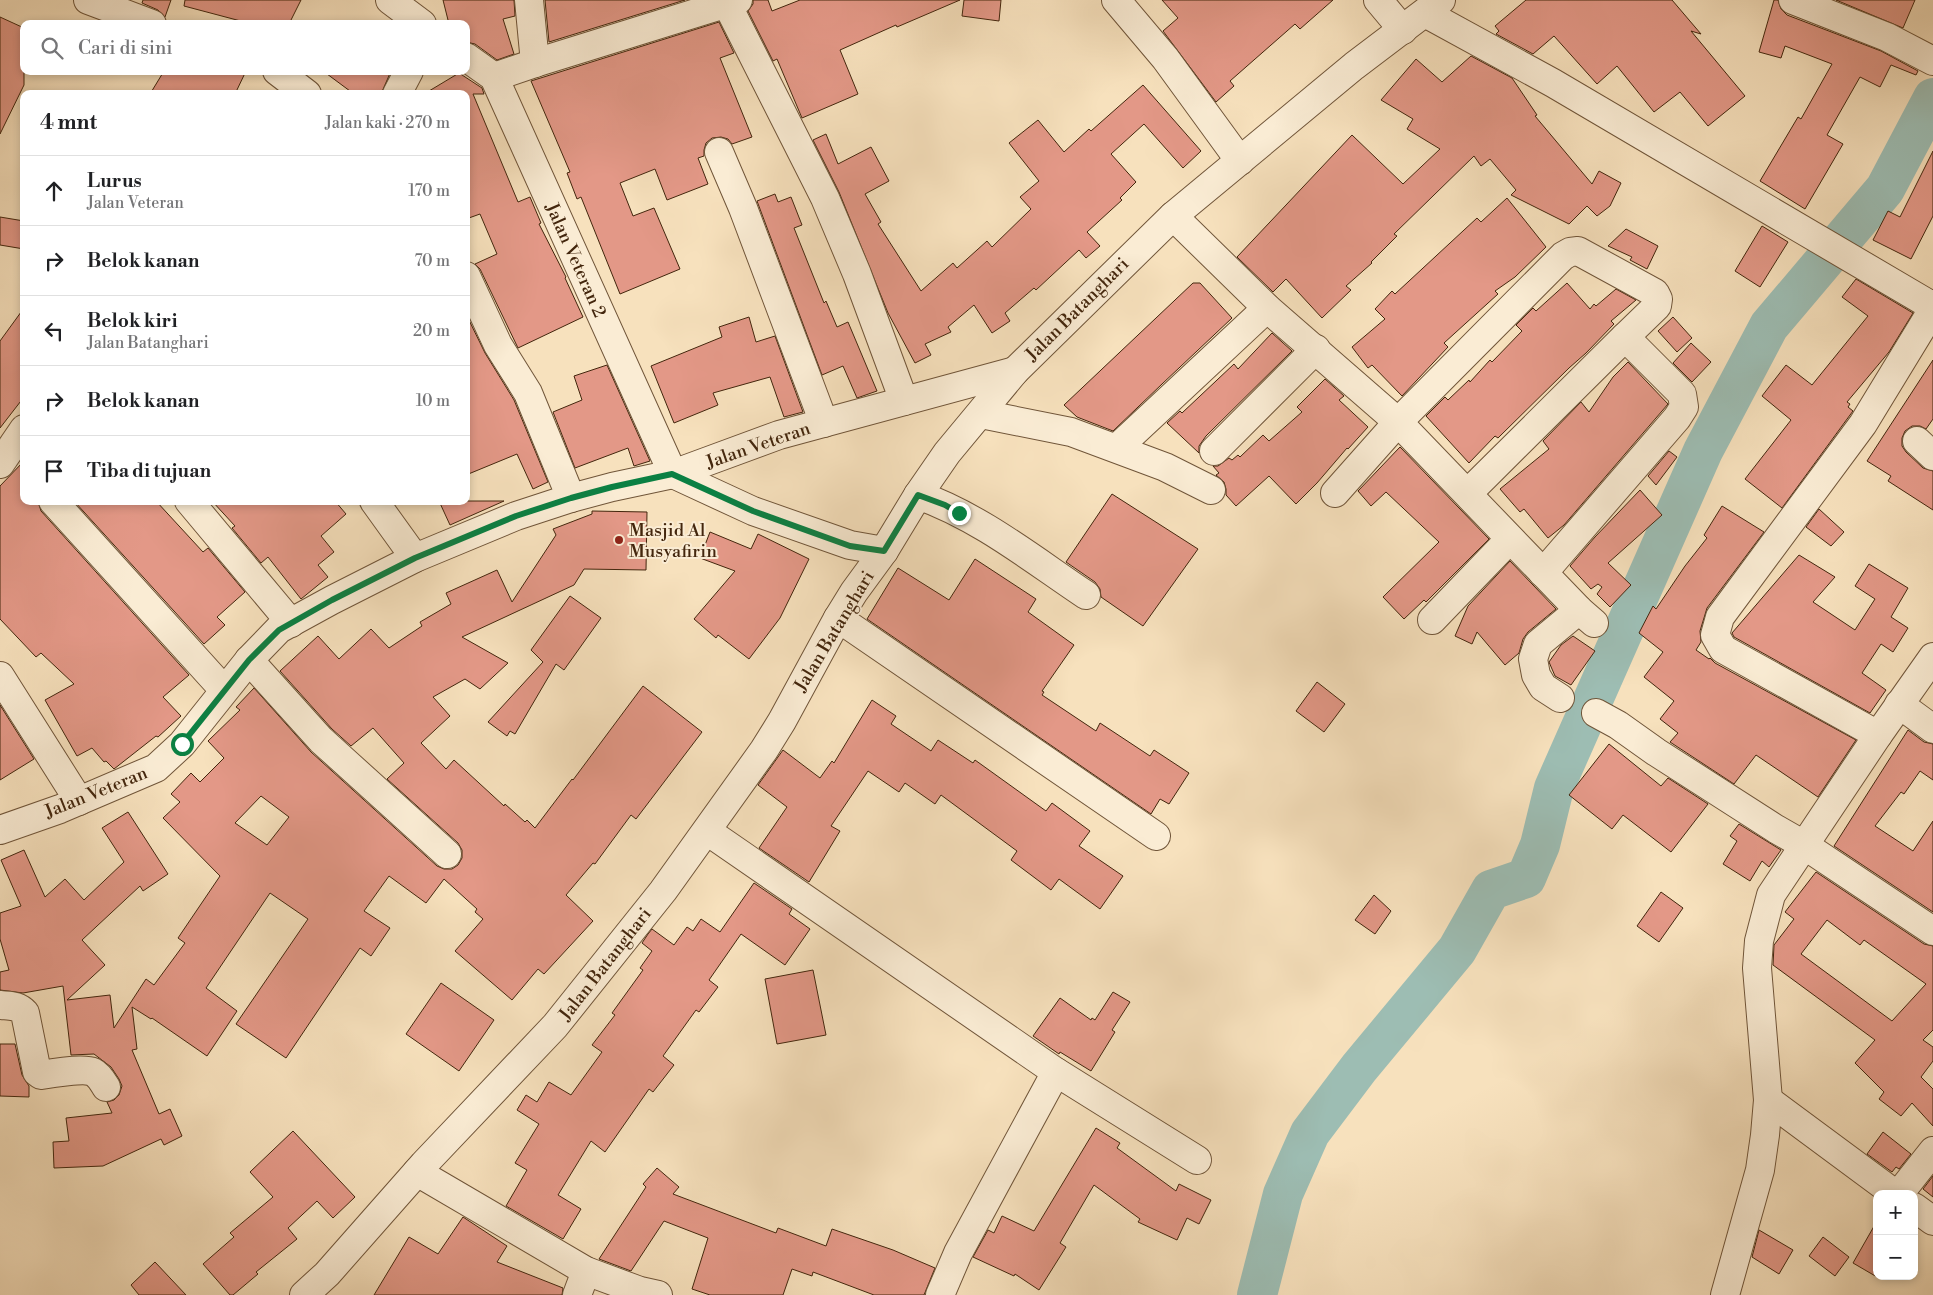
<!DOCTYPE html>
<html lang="id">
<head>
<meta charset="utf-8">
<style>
  :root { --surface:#fff; --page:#f2f2f2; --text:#202124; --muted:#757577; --line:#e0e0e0 }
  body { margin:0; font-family:"Libre Bodoni",serif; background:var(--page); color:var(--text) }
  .controls { position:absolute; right:15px; bottom:15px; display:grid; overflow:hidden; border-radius:10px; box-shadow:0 2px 8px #0003 }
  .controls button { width:45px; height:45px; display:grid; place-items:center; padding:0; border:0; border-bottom:1px solid var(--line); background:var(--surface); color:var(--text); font:25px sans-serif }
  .stop { position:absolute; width:15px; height:15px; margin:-11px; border:4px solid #0b8043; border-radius:50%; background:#fff }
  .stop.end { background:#0b8043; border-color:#fff; box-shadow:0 1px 5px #0008 }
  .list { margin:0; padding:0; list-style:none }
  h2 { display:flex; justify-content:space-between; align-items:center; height:65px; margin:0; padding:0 20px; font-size:21px }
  h2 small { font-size:16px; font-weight:400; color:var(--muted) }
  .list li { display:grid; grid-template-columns:32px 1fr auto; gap:15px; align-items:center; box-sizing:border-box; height:70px; padding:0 20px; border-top:1px solid var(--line) }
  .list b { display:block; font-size:19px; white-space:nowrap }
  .list p { margin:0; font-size:16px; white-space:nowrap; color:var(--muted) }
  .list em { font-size:16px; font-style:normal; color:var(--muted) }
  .icon { flex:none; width:28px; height:28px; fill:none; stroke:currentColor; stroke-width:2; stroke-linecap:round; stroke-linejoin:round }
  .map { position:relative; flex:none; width:1933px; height:1295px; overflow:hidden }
  .search { position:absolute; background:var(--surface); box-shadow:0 2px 8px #0003; left:20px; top:20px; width:450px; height:55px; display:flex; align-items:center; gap:12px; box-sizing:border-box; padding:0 18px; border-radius:10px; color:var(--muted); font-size:19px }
  .panel { position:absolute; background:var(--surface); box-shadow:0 2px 8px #0003; left:20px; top:90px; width:450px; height:415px; border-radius:10px }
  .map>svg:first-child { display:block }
  .water { fill:#9dbdb3; stroke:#798171 }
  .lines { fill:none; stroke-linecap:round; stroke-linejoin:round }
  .shore { stroke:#707260; stroke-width:1 }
  .river { stroke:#9dbdb3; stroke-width:40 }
  .building { fill:#e39887; stroke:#43260d; fill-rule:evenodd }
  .minor-casing { stroke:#705539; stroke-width:30 }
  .minor { stroke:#faecd4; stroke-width:28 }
  .route { stroke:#0b8043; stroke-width:6 }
  .poi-dot { fill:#8f2418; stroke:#faecd4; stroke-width:2 }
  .labels { text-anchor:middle; stroke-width:4; stroke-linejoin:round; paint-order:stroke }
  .street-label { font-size:18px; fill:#43260d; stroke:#faecd4 }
  .poi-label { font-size:18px; fill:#43260d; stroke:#faecd4; text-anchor:start }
</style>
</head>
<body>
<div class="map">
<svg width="1933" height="1295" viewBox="0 0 1933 1295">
  <rect width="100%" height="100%" fill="#f7e1bd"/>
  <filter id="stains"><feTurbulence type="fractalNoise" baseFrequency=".004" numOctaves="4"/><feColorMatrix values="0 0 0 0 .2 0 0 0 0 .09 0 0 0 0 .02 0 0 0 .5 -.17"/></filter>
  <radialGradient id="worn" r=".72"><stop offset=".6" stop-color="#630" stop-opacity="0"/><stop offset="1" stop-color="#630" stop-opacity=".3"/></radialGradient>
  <path class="water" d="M1283 1194 1294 1212C1283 1239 1276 1266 1275 1295H1241L1271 1200Z"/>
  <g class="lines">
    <g class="shore">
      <path d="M1246 1295 1275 1205 1280 1201 1288 1213C1279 1240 1270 1266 1270 1295"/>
      <polyline points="1252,1295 1260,1272 1262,1270 1265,1272 1264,1295"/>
    </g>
    <polyline class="river" points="1257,1295 1283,1194 1310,1133 1359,1068 1457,950 1491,890 1526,878 1540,845 1554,788 1703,451 1769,326 1885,189 1933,98"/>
  </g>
  <g class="building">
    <polygon points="143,0 171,0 165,17 158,10 142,3"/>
    <polygon points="185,0 301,0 289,24 252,24 184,6"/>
    <polygon points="443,0 514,0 515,16 503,19 514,54 497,60 475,44 466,42 466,24 449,24"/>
    <polygon points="545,0 685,0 549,42"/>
    <polygon points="753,0 768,0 772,11 800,0 960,0 897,27 896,25 840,50 858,94 802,118 777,59 773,61 748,11 753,4"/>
    <polygon points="964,0 1001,0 999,21 962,16"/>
    <polygon points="1162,0 1333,0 1300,29 1295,24 1230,81 1234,86 1216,102 1163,31 1178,18"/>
    <polygon points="1526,0 1672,0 1701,34 1691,31 1745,96 1708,126 1680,92 1654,112 1617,66 1597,84 1554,36 1533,54 1496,34 1499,31 1495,26"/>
    <polygon points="1774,0 1778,0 1781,9 1787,15 1881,51 1918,71 1916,75 1891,65 1880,87 1860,77 1827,135 1843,144 1805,209 1760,181 1798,117 1801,119 1832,64 1785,46 1781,58 1759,52"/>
    <polygon points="1836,0 1915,0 1903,28"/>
    <polygon points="0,17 24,28 24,85 0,134"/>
    <polygon points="719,22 734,53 720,58 752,137 732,144 728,139 721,137 712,138 706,143 704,150 704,156 698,158 708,184 667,200 655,169 620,183 633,216 654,208 680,269 620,294 581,197 577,199 567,173 570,172 531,81"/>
    <polygon points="1471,56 1512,78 1537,115 1535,116 1592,184 1599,171 1621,183 1610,206 1597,216 1587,206 1569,224 1511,195 1516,190 1490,159 1481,166 1474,156 1394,234 1397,236 1371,262 1372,263 1346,286 1351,290 1322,318 1286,279 1273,292 1237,257 1352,135 1403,184 1440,149 1407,129 1413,119 1381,100 1416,59 1442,82"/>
    <polygon points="164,71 246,71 235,94 150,94"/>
    <polygon points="323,71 391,71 381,94 354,94"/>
    <polygon points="459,73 482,88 484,94 473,94 518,202 530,197 541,223 539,224 566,277 565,278 583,317 518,348 480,269 475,264 497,254 480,214 466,219 466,142 468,143 466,140 466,94 424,94"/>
    <polygon points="1143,85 1201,151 1183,168 1144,124 1111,154 1136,182 1120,198 1122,200 1087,232 1100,246 1086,258 1079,250 1036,290 1034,288 1005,313 1010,321 992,333 974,305 948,327 951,332 925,344 931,355 915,363 888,313 839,192 813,140 826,134 838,164 871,147 889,181 865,194 881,222 878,224 921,291 953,263 957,268 987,241 992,247 1031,209 1020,197 1039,181 1009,143 1038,120 1064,152 1089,129 1091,131"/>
    <polygon points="1933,151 1933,216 1911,259 1873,240 1888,211 1900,217"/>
    <polygon points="775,194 778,202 791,197 802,225 794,228 824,303 826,301 837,327 848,322 877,391 857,398 843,366 822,375 757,201"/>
    <polygon points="1507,198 1546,247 1515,277 1495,291 1498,294 1444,343 1448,347 1402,396 1372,365 1368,368 1352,347 1385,319 1375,309 1392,291 1395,294 1477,218 1481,222"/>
    <polygon points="0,217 24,221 24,249 0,245"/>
    <polygon points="1762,226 1788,242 1760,287 1735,271"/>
    <polygon points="1626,229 1658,246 1647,269 1630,260 1632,257 1608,246"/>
    <polygon points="1856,279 1913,313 1889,352 1847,402 1850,404 1848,407 1853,411 1850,415 1782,508 1745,479 1791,420 1762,396 1786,365 1812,385 1868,316 1842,297"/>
    <polygon points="1193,283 1200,283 1232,318 1162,384 1113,431 1077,417 1064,405"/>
    <polygon points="1567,283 1590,309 1594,304 1596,306 1616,289 1636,300 1611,321 1614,324 1586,353 1569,368 1498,438 1495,436 1469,463 1426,416 1445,397 1448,400 1469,380 1470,382 1490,360 1492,362 1522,331 1516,325 1533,308 1536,311"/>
    <polygon points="24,308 24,397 0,428 0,341"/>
    <polygon points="466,314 485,353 514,400 548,482 533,489 517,454 466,475"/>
    <polygon points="749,317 756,342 775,336 803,412 784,417 770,377 713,393 718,405 674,423 651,366 722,337 719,327"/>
    <polygon points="1673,317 1692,338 1677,352 1658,331"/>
    <polygon points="1272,333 1292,351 1206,436 1199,446 1199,453 1167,423 1180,411 1182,413 1234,364 1238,369"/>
    <polygon points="1691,343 1711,362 1692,382 1673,363"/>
    <polygon points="1933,360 1933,419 1926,429 1920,426 1912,426 1905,431 1902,438 1902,446 1906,452 1923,468 1933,471 1933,510 1888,481 1891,476 1867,461"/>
    <polygon points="1628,362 1668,404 1564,525 1548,538 1524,509 1520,512 1500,489 1549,449 1543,441 1581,402 1589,412 1613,377"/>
    <polygon points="607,365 650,461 634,466 628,448 575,468 553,412 582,400 574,376"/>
    <polygon points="1325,379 1344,396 1339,400 1368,427 1348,449 1347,448 1317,483 1296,504 1269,476 1236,506 1226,495 1226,489 1224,482 1216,475 1219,473 1213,466 1218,466 1229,458 1232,460 1238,455 1240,457 1263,435 1269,441 1302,412 1297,407"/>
    <polygon points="1400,447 1489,539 1426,602 1424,600 1404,619 1383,597 1439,542 1386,492 1371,506 1358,491"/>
    <polygon points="1669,451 1677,457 1656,485 1648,476"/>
    <polygon points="24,461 24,501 38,501 41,511 189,675 163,697 181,716 158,737 156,736 114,769 106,761 104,762 92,748 77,756 45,700 74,684 41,653 36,657 0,619 0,486"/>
    <polygon points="1640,490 1662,515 1608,563 1631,585 1610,607 1597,594 1602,587 1598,584 1591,589 1570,566 1595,537"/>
    <polygon points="1112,494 1198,549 1143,626 1101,597 1100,589 1095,582 1066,562"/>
    <polygon points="74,501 156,501 203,552 208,548 245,592 217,617 225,625 204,644"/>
    <polygon points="212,501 335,501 346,514 321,536 334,552 318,565 328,577 301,599 268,557 261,563 232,528 235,526"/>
    <polygon points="439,501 504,501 450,525"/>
    <polygon points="1722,506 1764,532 1707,608 1700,631 1701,642 1696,650 1709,659 1710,658 1715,663 1856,740 1818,797 1756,755 1734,784 1670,742 1678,733 1660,719 1674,701 1644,677 1663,652 1639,633 1653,606 1656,609 1685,566 1707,538 1704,535"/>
    <polygon points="1819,509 1844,532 1831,546 1806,527"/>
    <path d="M592 511 647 512 646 570 584 569 574 585 462 637 508 663 480 689 465 679 433 697 450 716 421 743 446 769 454 760 504 806 505 804 525 822 527 820 535 828 572 779 573 780 643 686 702 732 636 819 631 815 595 864 593 863 566 895 593 921 544 974 538 969 512 1000 455 951 483 919 475 912 477 909 444 879 426 903 389 876 364 911 390 928 371 956 360 948 286 1058 236 1024 308 919 270 893 206 988 237 1011 207 1056 152 1018 151 1019 132 1007 137 1049 132 1050 159 1114 170 1109 182 1136 164 1145 161 1139 103 1166 54 1168 53 1142 69 1141 66 1118 112 1113 107 1102 114 1100 119 1095 122 1086 119 1079 111 1067 94 1054 71 1055 63 986 23 993 0 990V972L9 970 0 939V913L21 906 1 860 24 850 45 897 65 879 84 900 124 862 102 828 128 812 168 874 143 891 140 886 82 940 105 965 67 1000 110 995 114 1028 146 979 154 985 185 943 178 938 220 876 163 818 180 802 171 794 191 773 200 782 224 758 208 741 240 710 236 707 254 688 311 752 437 866 444 869H452L458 865 462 858V850L458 843 387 779 404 763 373 728 351 746 332 729 280 671 318 636 339 659 371 629 389 648 422 626 420 622 451 604 446 593 497 570 512 602 556 535 553 529 592 514ZM261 796 289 817 267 845 235 823Z"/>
    <polygon points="710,532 751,549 758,534 809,559 780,618 749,659 718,635 716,638 694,619 735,571 700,558"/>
    <polygon points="1799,555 1835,577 1813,602 1855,630 1875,599 1855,586 1869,564 1908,588 1891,617 1908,628 1893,652 1881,644 1862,673 1886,690 1870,713 1734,637 1732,633"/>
    <polygon points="975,559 1036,599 1028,612 1074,645 1042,691 1044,692 1042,695 1096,731 1100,723 1150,756 1154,750 1189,773 1169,804 1160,799 1151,814 867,619 898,568 949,600"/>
    <polygon points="1510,561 1556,609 1528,632 1523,639 1519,653 1505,665 1477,632 1472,644 1455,636 1468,606"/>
    <polygon points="570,596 601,618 564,670 556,664 515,734 510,731 507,736 488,722 543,662 531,650"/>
    <polygon points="1573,636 1595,651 1571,685 1555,676 1549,662 1561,645"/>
    <polygon points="1317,682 1345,704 1324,732 1296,711"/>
    <polygon points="872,700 896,716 891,724 931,751 938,740 973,763 975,760 1046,811 1052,803 1090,831 1079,846 1123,876 1100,909 1059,879 1051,890 1011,860 1017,851 941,795 935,804 905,783 899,792 868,771 831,826 840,831 809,882 759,848 787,807 758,785 783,750 820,778 832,761 834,763"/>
    <polygon points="0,705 34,759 0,780"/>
    <polygon points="1908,730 1924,742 1933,744 1933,780 1920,771 1904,794 1901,792 1875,826 1913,851 1933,821 1933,912 1834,846"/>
    <polygon points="1609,744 1661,786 1668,778 1708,804 1671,852 1623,815 1612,829 1569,795"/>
    <polygon points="1739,824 1781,850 1769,867 1762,861 1750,881 1723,864 1737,841 1730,836"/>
    <path d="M1816 872 1924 944 1933 946V1030L1923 1040 1933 1047V1061L1921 1077 1933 1089V1126L1912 1103 1901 1116 1879 1099 1884 1092 1855 1063 1875 1040 1773 965 1774 945 1794 919 1785 912ZM1827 920 1860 945 1864 940 1926 984 1892 1021 1801 954Z"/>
    <polygon points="754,883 792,909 789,914 810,929 785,965 741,934 709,980 718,987 699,1012 696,1010 663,1056 674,1065 653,1092 649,1089 605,1152 591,1141 558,1195 581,1209 563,1239 506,1206 527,1170 515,1163 539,1124 517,1110 526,1095 537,1102 549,1082 571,1095 602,1052 592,1045 615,1015 612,1013 643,970 640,968 652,951 642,943 648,934 652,929 674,945 687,927 693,931 701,919 720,932"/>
    <polygon points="1661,892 1683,908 1659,942 1637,926"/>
    <polygon points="1374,895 1391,911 1375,934 1355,920"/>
    <polygon points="813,970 826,1035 777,1044 765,979"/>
    <polygon points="441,983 494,1020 459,1071 406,1034"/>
    <polygon points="1113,992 1130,1002 1112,1030 1115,1032 1091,1071 1060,1052 1059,1054 1033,1036 1060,998 1091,1020 1092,1018 1095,1020"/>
    <polygon points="0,1044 15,1044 22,1075 29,1086 29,1097 0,1096"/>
    <polygon points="1096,1128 1120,1143 1117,1148 1176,1191 1179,1184 1211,1200 1199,1224 1187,1218 1177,1240 1138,1222 1140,1219 1094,1185 1060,1243 1066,1247 1039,1290 1015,1274 1014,1276 973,1257 988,1230 994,1233 1002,1216 1034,1231"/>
    <polygon points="293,1131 355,1197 333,1218 317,1201 288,1228 297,1239 256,1272 258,1274 233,1295 230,1295 203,1264 234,1237 230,1233 273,1197 250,1172"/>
    <polygon points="1883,1132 1911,1154 1899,1169 1896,1167 1892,1172 1867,1154"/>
    <polygon points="657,1168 679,1187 673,1194 776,1233 778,1228 826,1246 832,1229 893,1250 935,1268 924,1295 874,1295 813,1272 812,1276 792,1269 783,1295 710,1295 692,1289 708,1238 664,1221 631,1271 599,1259 646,1187 643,1184"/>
    <polygon points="1933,1176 1933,1197 1923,1189"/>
    <polygon points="463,1217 507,1246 497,1262 563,1288 562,1295 374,1295 409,1237 438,1254"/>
    <polygon points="1877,1221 1877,1277 1853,1263"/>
    <polygon points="1759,1230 1793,1250 1779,1274 1752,1257"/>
    <polygon points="1823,1237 1849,1257 1835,1276 1809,1256"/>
    <polygon points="155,1262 186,1295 139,1295 131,1285"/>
  </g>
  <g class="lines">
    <g class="minor-casing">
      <g id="minor">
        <polyline points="88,0 152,24"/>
        <polyline points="390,0 422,24"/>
        <polyline points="529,0 535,63"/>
        <polyline points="725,0 825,198 857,274 904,401"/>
        <polyline points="1116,0 1165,58 1240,161"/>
        <polyline points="1378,0 1403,30"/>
        <polyline points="1793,0 1887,37 1933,61"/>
        <polyline points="1425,13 1553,83 1932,306"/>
        <polyline points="466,57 494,77 673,474 753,511 850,545 884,551"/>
        <polyline points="277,71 307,94"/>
        <polyline points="494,77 535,63 738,0"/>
        <polyline points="397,94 409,71"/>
        <polyline points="719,152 743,208 824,423"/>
        <polyline points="1173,216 1267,308 1398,422 1579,610 1594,623"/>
        <polyline points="466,276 498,345 528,393 571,498"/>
        <polyline points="1933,304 1927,319 1863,424 1720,617 1715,635 1723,649 1878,735 1933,657"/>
        <polyline points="981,414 1071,432 1165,467 1211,490"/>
        <polyline points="1917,441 1933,456"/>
        <polyline points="1117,448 1267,308"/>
        <polyline points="1214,451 1316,349"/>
        <polyline points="0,464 24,429"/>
        <polyline points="1335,493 1398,422 1563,256 1570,252 1578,251 1655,293 1658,299 1657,306 1625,337"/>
        <polyline points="1468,493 1625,337 1682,394 1684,407 1677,418 1543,573"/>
        <path d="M918 495C980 517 1032 559 1086 595"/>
        <polyline points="53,501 224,690"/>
        <polyline points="189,501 291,623"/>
        <polyline points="374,501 415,558"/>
        <polyline points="838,618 1156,836"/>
        <polyline points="1432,620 1510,539"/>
        <polyline points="249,660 321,740 447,854"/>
        <polyline points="0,676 79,801"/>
        <polyline points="1560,698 1543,687 1536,675 1533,659 1538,644 1579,610"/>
        <polyline points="1899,704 1933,729"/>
        <polyline points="1596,713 1618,725 1656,752 1776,829 1804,845 1933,931"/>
        <polyline points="0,830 60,809 156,768 182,744 249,660 279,629 332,600 415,558 516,516 571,498 612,487 673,474 779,435 1015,371"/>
        <polyline points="707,831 1056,1072 958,1253 940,1295"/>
        <path d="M0 1005C10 1006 18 1005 25 1013L37 1072 41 1075C52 1073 84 1068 93 1072 99 1075 103 1082 106 1087"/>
        <polyline points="1056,1072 1197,1160"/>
        <polyline points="1768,1100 1895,1194"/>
        <polyline points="417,1172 586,1271 640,1291 658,1295"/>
        <polyline points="1899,1194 1933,1151"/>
        <polyline points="1914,1207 1933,1221"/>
        <polyline points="304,1295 327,1274 424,1164 555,1026 663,891 764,750 782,721 838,618 854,592 884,551 918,495 947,453 1015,371 1173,216 1354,66 1441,0"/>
        <polyline points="577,1295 586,1271"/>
        <polyline points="1725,1295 1760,1170 1765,1135 1768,1100 1757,968 1759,941 1771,895 1878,735"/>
      </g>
    </g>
    <use href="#minor" class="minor"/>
  </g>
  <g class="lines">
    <polyline class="route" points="182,744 249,660 279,630 332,600 415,558 516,516 571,498 612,487 672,474 753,511 850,546 884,551 918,495 945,505 959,513"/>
  </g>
  <circle class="poi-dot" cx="619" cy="540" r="5"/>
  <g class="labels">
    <g class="street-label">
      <text transform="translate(576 260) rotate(66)" y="6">Jalan Veteran 2</text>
      <text transform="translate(1077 309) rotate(-45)" y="6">Jalan Batanghari</text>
      <text transform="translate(758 445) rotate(-19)" y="6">Jalan Veteran</text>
      <text transform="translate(834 631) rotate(-59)" y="6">Jalan Batanghari</text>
      <text transform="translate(96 792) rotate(-22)" y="6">Jalan Veteran</text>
      <text transform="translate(605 964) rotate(-52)" y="6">Jalan Batanghari</text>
    </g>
    <g class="poi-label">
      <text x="629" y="536">Masjid Al<tspan x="629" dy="21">Musyafirin</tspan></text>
    </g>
  </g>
  <rect width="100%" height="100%" filter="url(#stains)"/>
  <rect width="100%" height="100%" fill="url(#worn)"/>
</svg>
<div class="controls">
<button>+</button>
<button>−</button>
</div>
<div class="stop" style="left:182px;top:744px"></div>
<div class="stop end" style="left:959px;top:513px"></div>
<div class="search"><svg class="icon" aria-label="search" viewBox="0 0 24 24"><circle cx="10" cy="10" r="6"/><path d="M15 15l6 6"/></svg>Cari di sini</div>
<section class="panel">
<h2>4 mnt<small>Jalan kaki · 270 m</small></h2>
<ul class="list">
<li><svg class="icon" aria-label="ahead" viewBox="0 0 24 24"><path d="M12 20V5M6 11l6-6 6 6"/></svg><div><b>Lurus</b><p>Jalan Veteran</p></div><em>170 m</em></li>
<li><svg class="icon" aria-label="right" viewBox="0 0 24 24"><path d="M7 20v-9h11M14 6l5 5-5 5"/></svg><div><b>Belok kanan</b></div><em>70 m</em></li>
<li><svg class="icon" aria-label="left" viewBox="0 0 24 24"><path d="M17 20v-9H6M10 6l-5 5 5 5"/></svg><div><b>Belok kiri</b><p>Jalan Batanghari</p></div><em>20 m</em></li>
<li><svg class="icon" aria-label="right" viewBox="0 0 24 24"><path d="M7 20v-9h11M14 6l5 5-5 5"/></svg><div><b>Belok kanan</b></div><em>10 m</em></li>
<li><svg class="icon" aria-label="arrive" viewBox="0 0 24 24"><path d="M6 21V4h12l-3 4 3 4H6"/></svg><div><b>Tiba di tujuan</b></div></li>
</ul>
</section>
</div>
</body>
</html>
